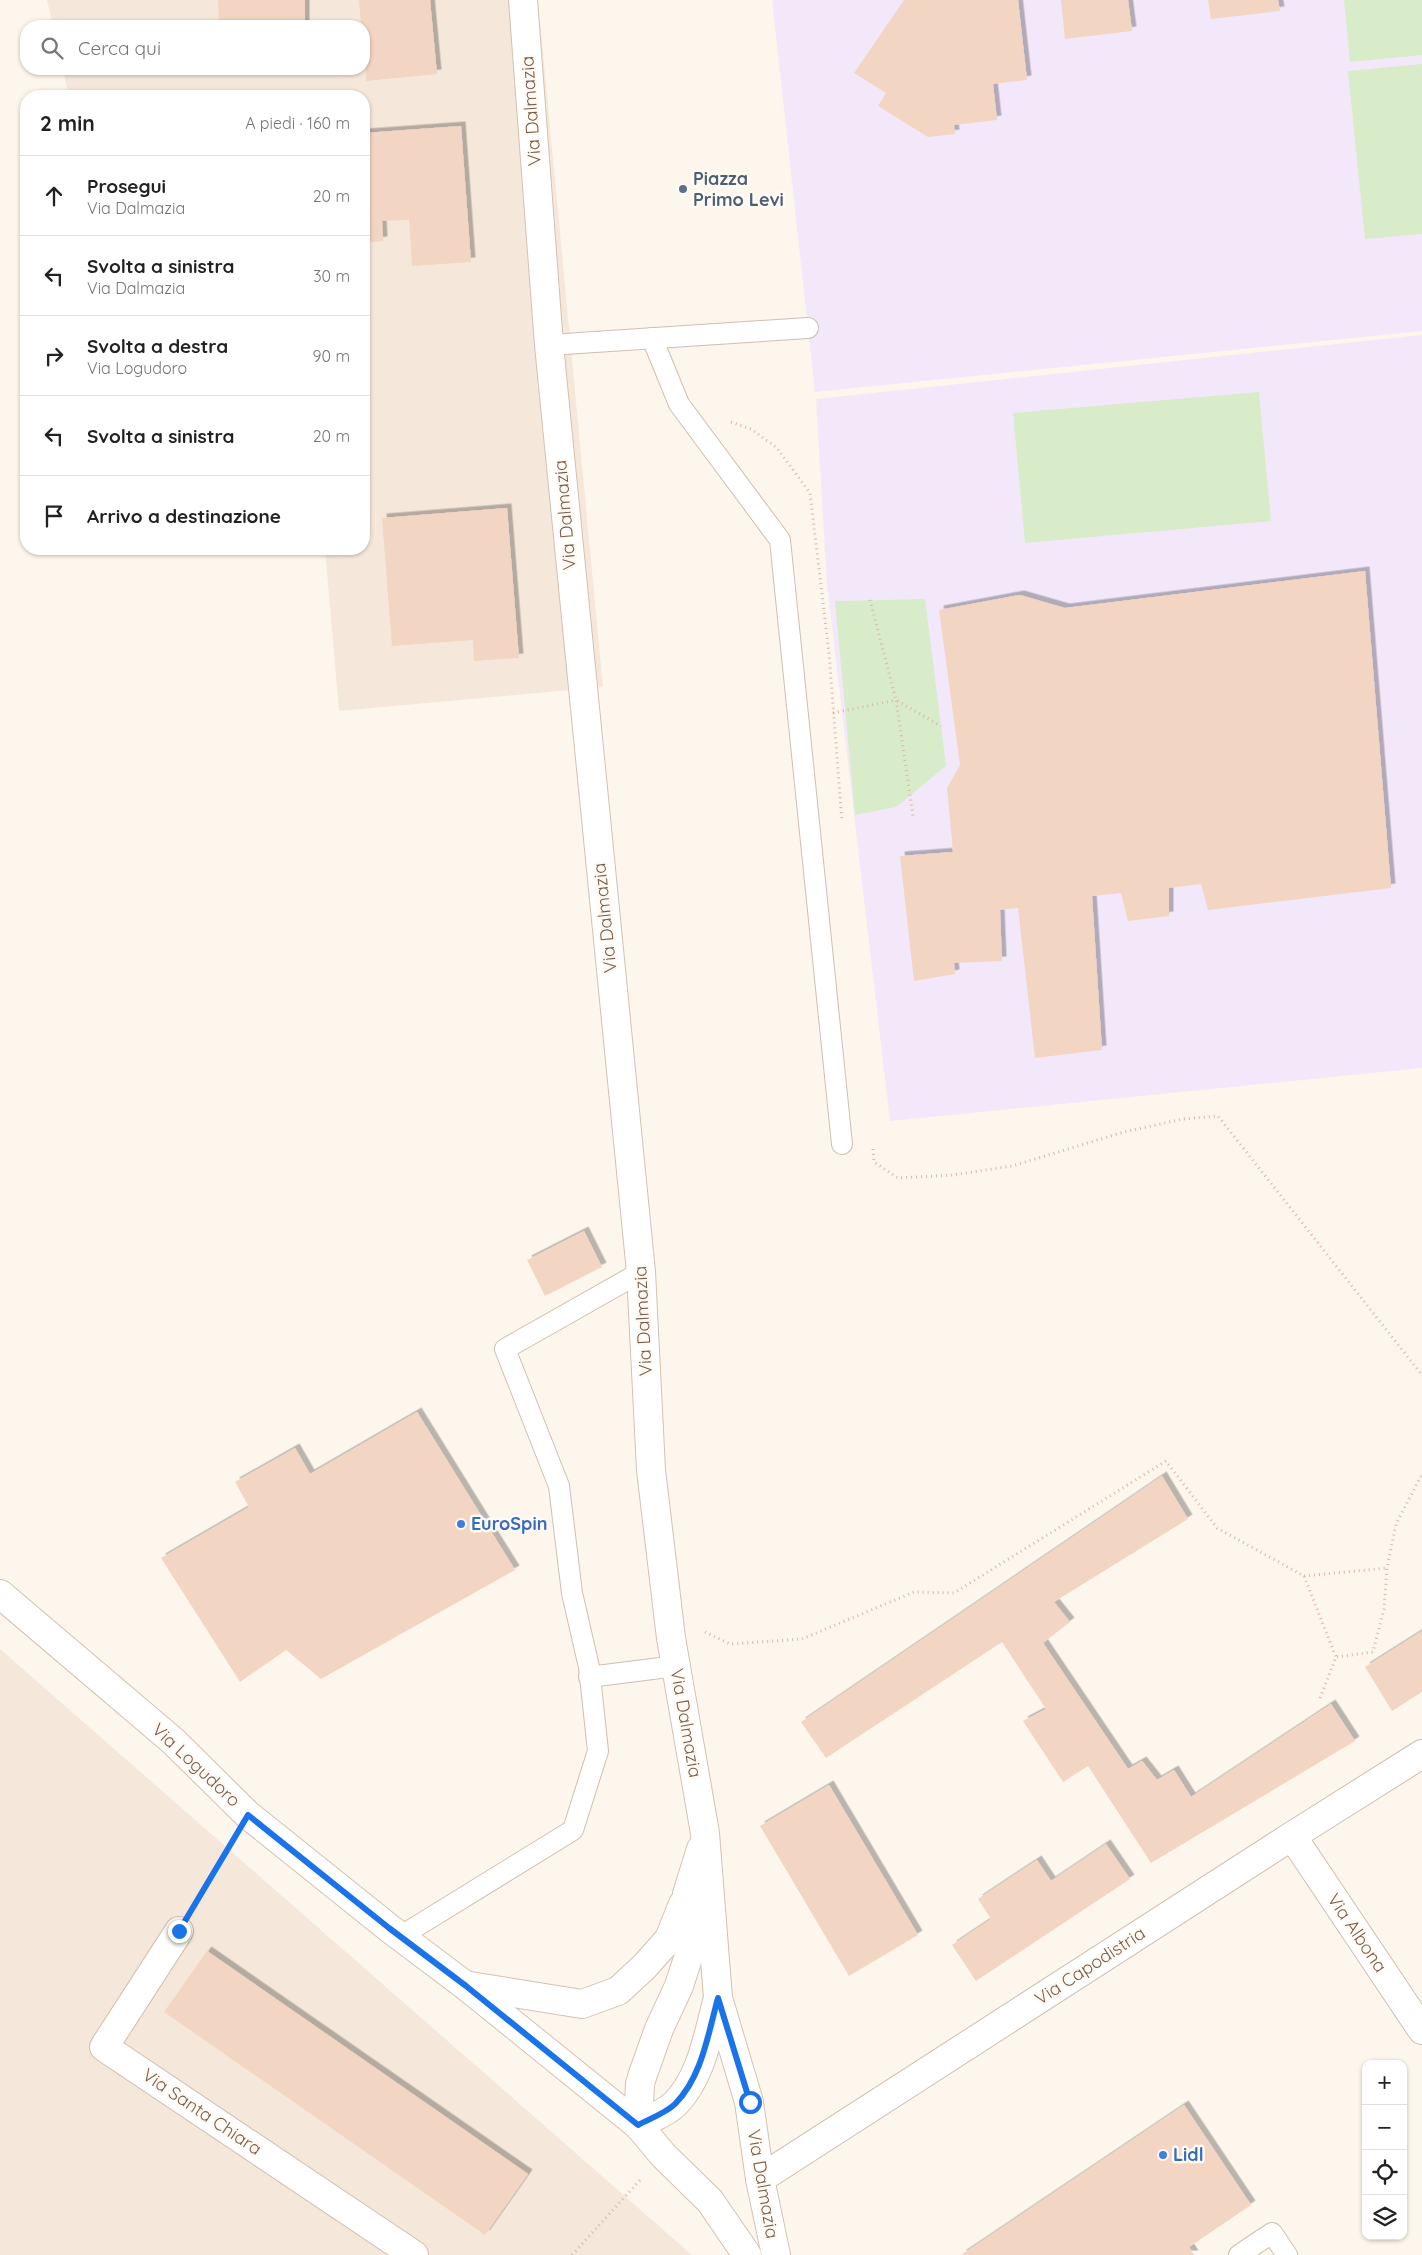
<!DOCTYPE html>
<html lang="it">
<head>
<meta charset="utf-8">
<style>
  :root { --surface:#fff; --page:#f2f2f2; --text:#222; --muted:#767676; --line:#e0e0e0 }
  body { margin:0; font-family:Quicksand,sans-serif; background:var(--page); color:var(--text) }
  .controls { position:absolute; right:15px; bottom:15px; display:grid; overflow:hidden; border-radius:10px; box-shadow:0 1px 4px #0004 }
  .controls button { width:45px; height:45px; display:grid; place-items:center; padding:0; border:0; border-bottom:1px solid var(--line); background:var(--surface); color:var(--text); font:25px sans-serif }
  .stop { position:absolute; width:15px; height:15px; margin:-11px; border:4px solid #1a73e8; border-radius:50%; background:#fff }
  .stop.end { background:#1a73e8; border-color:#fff; box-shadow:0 1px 5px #0008 }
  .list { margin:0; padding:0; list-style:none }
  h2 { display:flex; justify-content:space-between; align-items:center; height:65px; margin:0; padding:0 20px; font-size:21px }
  h2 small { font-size:16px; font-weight:400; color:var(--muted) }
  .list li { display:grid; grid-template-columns:32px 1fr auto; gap:15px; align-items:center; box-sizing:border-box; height:80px; padding:0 20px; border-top:1px solid var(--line) }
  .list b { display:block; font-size:19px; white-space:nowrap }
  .list p { margin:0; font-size:16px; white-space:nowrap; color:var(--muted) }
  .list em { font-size:16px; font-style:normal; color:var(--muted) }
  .icon { flex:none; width:28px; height:28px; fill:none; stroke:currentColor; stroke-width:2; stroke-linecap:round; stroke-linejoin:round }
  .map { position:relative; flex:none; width:1422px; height:2255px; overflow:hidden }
  .search { position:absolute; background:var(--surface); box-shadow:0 1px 4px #0004; left:20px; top:20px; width:350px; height:55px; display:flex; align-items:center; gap:12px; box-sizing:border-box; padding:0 18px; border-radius:20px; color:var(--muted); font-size:19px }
  .panel { position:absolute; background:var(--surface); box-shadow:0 1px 4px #0004; left:20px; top:90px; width:350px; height:465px; border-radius:20px }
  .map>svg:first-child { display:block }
  .residential { fill:#f5e8da }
  .education { fill:#f3e8fa }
  .green { fill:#d8ecc9 }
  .building { fill:#f3d5c3; filter:url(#shadow) }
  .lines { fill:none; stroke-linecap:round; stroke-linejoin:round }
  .lane-casing { stroke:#d1beb0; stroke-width:22 }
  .street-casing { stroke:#d1beb0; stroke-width:30 }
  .secondary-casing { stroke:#d6c0b0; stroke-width:30 }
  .path { stroke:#d9b8a5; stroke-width:3; stroke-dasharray:1 4; stroke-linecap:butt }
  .lane { stroke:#fff; stroke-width:20 }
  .street { stroke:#fff; stroke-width:28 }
  .secondary { stroke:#fff; stroke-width:28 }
  .route { stroke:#1a73e8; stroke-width:6 }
  .service-dot { fill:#5c6f8a; stroke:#fffaf3; stroke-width:2 }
  .shop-dot { fill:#3f7fe0; stroke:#fffaf3; stroke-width:2 }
  .labels { text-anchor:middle; stroke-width:5; stroke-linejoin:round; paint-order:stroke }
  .street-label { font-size:18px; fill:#7a5c4d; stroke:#fffaf3 }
  .service-label { font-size:18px; font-weight:bold; fill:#4e5e75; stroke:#fffaf3; text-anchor:start }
  .shop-label { font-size:18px; font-weight:bold; fill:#366cbe; stroke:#fffaf3; text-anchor:start }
</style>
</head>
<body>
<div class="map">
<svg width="1422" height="2255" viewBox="0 0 1422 2255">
  <defs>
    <filter id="shadow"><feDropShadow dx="4.5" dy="-4.5" stdDeviation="0" flood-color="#0004"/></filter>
  </defs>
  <rect width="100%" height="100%" fill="#fdf6ec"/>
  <g class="residential">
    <polygon points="47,0 538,0 603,687 339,711 325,549 364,549 364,96 69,96 63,69 364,69 364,26 53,26"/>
    <polygon points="0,1649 692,2255 0,2255"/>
  </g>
  <g class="education">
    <polygon points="772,0 1422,0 1422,331 815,392"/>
    <polygon points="1422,335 1422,1068 890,1121 827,584 816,399"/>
  </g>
  <g class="green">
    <polygon points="1344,0 1422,0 1422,55 1350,62"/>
    <polygon points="1422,64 1422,234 1365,239 1348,71"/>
    <polygon points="1259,392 1271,521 1025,543 1013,413"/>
    <polygon points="925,599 946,766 896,807 855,815 835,601"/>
  </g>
  <g class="building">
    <polygon points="218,0 305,0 305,26 219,26"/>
    <polygon points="359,0 430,0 437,74 366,81 364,26 361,26"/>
    <polygon points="904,0 1018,0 1027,80 993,84 997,120 954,125 955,134 928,137 878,106 886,93 854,73"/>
    <polygon points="1061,0 1128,0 1132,31 1065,39"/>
    <polygon points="1208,0 1278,0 1280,11 1211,19"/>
    <polygon points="461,126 471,262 412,266 409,220 382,221 383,241 364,243 364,133"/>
    <polygon points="507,508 519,658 474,661 473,640 392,646 382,518"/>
    <polygon points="1365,571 1391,888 1208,910 1201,884 1169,888 1169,916 1128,921 1121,893 1092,896 1102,1050 1035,1058 1018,908 1000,910 1002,961 954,963 955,974 914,981 900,856 953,852 947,788 960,765 939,610 1020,595 1065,608"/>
    <polygon points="584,1231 602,1267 545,1296 527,1260"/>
    <polygon points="417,1412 515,1570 321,1679 286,1650 240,1682 161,1558 249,1507 235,1482 295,1448 310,1474"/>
    <polygon points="1162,1476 1188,1519 1054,1602 1070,1622 1043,1643 1128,1769 1142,1761 1157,1780 1174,1770 1191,1797 1331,1704 1355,1741 1151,1863 1088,1766 1063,1782 1023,1721 1046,1709 1002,1642 826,1758 801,1722"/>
    <polygon points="1422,1631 1422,1692 1392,1711 1365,1667"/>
    <polygon points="829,1785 918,1935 849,1976 760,1826"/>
    <polygon points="1106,1844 1130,1879 976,1981 952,1945 991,1919 978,1899 1037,1860 1051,1881"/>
    <polygon points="207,1951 528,2174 485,2235 164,2012"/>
    <polygon points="1184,2105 1251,2205 1189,2247 1194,2255 961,2255"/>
  </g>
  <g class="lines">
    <g class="lane-casing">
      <g id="lane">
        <polyline points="652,338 679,404 780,540 842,1144"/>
        <polyline points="549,345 808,328"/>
        <polyline points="589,1677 676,1666"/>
        <polyline points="401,1936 573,1830 598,1751 589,1667 572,1593 559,1486 505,1349 641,1272"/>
        <polyline points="1239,2255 1272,2233 1287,2255"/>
      </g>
    </g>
    <g class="street-casing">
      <g id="street">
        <polyline points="1292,1836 1422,2030"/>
        <polyline points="179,1931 104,2047 414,2255"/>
        <polyline points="760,2179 1292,1836 1422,1754"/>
      </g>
    </g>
    <g class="secondary-casing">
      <g id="secondary">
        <polyline points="523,0 549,345 641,1272 651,1470 671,1638 705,1833 718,1998 749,2102 760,2179 776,2255"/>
        <polyline points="0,1594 173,1741 248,1815 389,1928 466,1986 638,2125 663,2155 710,2201 747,2255"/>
        <polyline points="470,1986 582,2004 618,1991 644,1967 669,1939 683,1904"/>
        <polyline points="638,2125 640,2084 643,2074 659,2029 679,1986 689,1955 687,1894 701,1849"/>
        <path d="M638 2125C649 2119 666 2113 675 2104 702 2077 708 2034 718 1998"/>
      </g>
    </g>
    <g class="path">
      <polyline points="731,422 751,429 777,448 810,493 829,653 842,822"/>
      <polyline points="870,600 896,700 941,726"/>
      <polyline points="833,713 896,700 913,816"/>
      <polyline points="873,1149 874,1162 898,1178 953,1175 1012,1166 1124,1132 1183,1119 1218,1116 1422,1375"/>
      <polyline points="1304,1576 1387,1568"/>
      <polyline points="705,1632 730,1644 802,1639 914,1592 954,1593 1166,1461 1217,1528 1304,1576 1336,1657"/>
      <polyline points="1320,1698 1336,1657 1373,1652 1384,1609 1387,1568 1396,1524 1422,1474"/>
      <polyline points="196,1903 231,1844"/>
      <polyline points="572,2255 641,2179"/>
    </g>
    <use href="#lane" class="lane"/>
    <use href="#street" class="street"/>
    <use href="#secondary" class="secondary"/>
  </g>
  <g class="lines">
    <path class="route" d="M179 1931 248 1815 389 1928 466 1986 638 2125C649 2119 666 2113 675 2104 702 2077 708 2034 718 1998L750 2102"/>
  </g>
  <circle class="service-dot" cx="683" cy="189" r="5"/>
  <g class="shop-dot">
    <circle cx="461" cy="1524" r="5"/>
    <circle cx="1163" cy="2155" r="5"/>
  </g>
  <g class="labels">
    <g class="street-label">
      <text transform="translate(531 111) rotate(-94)" y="6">Via Dalmazia</text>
      <text transform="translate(565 515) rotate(-95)" y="6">Via Dalmazia</text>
      <text transform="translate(605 918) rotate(-96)" y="6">Via Dalmazia</text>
      <text transform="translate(643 1321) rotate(-93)" y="6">Via Dalmazia</text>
      <text transform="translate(686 1723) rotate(80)" y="6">Via Dalmazia</text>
      <text transform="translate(196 1765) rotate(43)" y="6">Via Logudoro</text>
      <text transform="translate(1357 1933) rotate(56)" y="6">Via Albona</text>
      <text transform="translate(1090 1966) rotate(-33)" y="6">Via Capodistria</text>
      <text transform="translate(202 2112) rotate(34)" y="6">Via Santa Chiara</text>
      <text transform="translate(763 2184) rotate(80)" y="6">Via Dalmazia</text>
    </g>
    <g class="service-label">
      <text x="693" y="185">Piazza<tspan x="693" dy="21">Primo Levi</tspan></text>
    </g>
    <g class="shop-label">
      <text x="471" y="1530">EuroSpin</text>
      <text x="1173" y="2161">Lidl</text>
    </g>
  </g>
</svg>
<div class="controls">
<button>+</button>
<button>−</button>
<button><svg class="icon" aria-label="locate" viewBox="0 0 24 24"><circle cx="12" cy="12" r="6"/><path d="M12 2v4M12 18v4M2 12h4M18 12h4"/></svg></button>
<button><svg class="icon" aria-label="layers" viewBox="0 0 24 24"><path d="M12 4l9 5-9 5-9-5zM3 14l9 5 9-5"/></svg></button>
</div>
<div class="stop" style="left:750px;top:2102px"></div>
<div class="stop end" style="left:179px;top:1931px"></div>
<div class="search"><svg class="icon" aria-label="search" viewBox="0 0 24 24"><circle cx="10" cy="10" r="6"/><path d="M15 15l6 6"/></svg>Cerca qui</div>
<section class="panel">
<h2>2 min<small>A piedi · 160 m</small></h2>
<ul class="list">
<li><svg class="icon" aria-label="ahead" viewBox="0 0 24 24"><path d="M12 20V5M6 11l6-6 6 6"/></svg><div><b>Prosegui</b><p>Via Dalmazia</p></div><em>20 m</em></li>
<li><svg class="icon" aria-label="left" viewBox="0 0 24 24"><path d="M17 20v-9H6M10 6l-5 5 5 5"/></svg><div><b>Svolta a sinistra</b><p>Via Dalmazia</p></div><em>30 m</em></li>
<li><svg class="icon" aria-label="right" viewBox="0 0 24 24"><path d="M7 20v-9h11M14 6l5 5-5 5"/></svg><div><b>Svolta a destra</b><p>Via Logudoro</p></div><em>90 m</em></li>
<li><svg class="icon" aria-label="left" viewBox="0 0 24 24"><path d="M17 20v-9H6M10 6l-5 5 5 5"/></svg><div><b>Svolta a sinistra</b></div><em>20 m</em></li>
<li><svg class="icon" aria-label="arrive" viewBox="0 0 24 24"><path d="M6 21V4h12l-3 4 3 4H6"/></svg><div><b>Arrivo a destinazione</b></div></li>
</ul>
</section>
</div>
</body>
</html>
